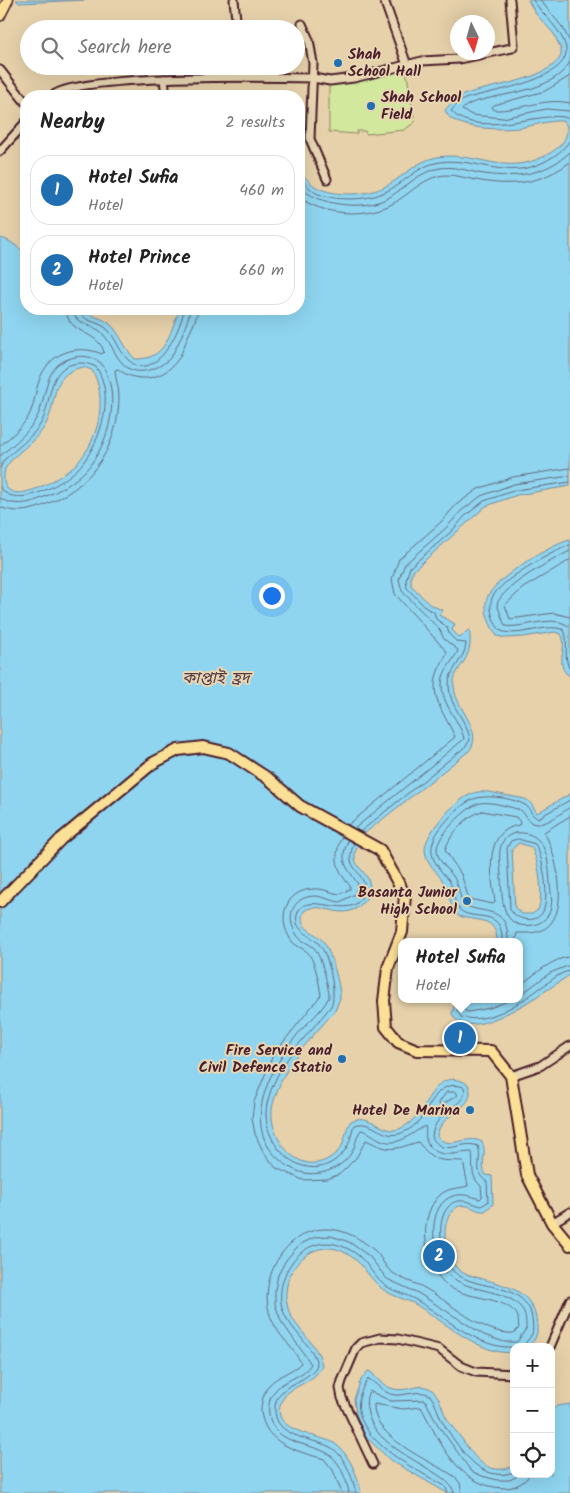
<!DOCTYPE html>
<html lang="en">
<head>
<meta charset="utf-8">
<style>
  :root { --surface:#fff; --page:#f2f2f2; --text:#222; --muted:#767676; --line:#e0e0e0; --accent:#1f6fb2 }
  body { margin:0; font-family:Kalam,"Noto Sans Bengali",sans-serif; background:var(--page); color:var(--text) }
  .controls { position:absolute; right:15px; bottom:15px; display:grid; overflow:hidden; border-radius:10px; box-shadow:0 5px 20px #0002 }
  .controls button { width:45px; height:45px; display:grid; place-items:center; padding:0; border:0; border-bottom:1px solid var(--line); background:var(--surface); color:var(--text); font:25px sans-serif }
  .compass { position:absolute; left:450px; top:15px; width:45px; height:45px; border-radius:50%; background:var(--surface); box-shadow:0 5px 20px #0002; rotate:175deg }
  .you { position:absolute; left:271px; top:595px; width:18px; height:18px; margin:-12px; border:4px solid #fff; border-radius:50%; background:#1a73e8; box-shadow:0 0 0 8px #1a73e833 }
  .badge { display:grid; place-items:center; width:32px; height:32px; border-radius:50%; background:var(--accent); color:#fff; font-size:16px; font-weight:700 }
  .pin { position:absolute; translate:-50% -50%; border:2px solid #fff; box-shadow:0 1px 5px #0006 }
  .popup { position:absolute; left:398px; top:938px; width:125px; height:65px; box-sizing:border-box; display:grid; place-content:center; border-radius:10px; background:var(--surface); filter:drop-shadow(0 1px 4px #0005); font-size:16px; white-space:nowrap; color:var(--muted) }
  .popup b { font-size:19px; color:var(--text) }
  .popup::after { content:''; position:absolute; left:50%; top:100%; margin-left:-10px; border:10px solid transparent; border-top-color:var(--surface) }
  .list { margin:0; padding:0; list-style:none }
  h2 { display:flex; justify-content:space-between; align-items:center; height:65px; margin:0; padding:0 20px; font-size:21px }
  h2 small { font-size:16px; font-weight:400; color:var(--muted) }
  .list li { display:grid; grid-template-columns:32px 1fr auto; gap:15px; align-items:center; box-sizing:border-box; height:70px; margin:0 10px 10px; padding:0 10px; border:1px solid var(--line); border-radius:20px }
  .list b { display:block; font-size:19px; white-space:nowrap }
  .list p { margin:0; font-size:16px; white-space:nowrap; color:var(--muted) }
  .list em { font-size:16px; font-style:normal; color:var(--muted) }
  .icon { flex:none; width:28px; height:28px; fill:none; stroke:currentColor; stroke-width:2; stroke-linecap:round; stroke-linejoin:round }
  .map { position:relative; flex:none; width:570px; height:1493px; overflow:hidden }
  .search { position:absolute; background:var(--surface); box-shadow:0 5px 20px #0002; left:20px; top:20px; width:285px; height:55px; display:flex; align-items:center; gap:12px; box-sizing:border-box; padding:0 18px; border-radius:28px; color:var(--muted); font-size:19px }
  .panel { position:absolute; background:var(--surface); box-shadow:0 5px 20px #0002; left:20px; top:90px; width:285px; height:225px; border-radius:20px }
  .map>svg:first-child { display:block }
  .green { fill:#d1e89d; stroke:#8e8464 }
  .water { fill:#8fd5f0; stroke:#738ca1; fill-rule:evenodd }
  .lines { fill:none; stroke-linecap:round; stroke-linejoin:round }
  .shore { stroke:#66687a; stroke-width:1 }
  .minor-casing { stroke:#4a1f2b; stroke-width:11 }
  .major-casing { stroke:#4a1f2b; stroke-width:12 }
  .highway-casing { stroke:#4a1f2b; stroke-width:14 }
  .minor { stroke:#e8d6b3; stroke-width:7 }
  .major { stroke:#fadf96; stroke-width:9 }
  .highway { stroke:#fadf96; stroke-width:10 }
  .poi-dot { fill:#1f6fb2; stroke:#e8d6b3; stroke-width:2 }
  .labels { text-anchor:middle; stroke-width:4; stroke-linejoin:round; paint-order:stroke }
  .poi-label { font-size:15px; font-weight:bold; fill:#4a1f2b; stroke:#e8d6b3; text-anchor:end }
  .water-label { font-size:16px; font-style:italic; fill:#543a49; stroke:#e8d6b3 }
</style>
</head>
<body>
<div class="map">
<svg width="570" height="1493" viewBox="0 0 570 1493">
  <rect width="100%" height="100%" fill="#e6d1aa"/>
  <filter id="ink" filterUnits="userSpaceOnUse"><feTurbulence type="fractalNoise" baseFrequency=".02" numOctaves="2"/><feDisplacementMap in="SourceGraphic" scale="10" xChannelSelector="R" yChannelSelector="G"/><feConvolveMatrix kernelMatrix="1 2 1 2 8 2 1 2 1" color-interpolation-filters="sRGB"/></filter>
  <g filter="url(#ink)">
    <polygon class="green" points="406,70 415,122 404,130 366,134 365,131 357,131 357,134 329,132 329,84"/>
    <g class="water">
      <polygon points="16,0 86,0 19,3"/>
      <path d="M528 0H570V486L517 495 486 506 414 570 411 575V585L429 604 442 610 439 615 455 624 452 630 460 638 469 629C476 663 451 666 454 687 456 710 485 731 469 751L365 833 355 852V859C357 868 367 873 369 882 371 888 369 896 365 900 344 927 322 898 304 911 296 929 315 931 323 941 330 949 341 987 340 998 339 1001 337 1005 336 1009 310 1041 284 1062 273 1104 265 1134 298 1180 331 1157 349 1145 342 1133 351 1121 374 1110 384 1143 408 1124 429 1109 434 1065 468 1084 479 1110 441 1110 437 1136 449 1152 467 1133 482 1142 488 1153 479 1165 486 1175L492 1176 493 1204 485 1211C478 1212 473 1207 467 1206 452 1203 446 1219 445 1231 445 1246 447 1260 459 1270 463 1274 471 1276 476 1277 506 1286 534 1289 537 1325 538 1335 535 1342 526 1347H514V1352C483 1358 440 1318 413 1303 402 1298 388 1295 379 1286 365 1273 363 1262 344 1252 311 1236 280 1272 287 1304 291 1328 319 1342 322 1366 313 1385 289 1385 282 1400 267 1432 318 1434 334 1443 349 1453 358 1476 361 1493H0V238C12 240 16 248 26 252V309H83C90 317 102 317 110 324 120 333 124 348 135 359 167 360 169 333 180 309H299V170C304 176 310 184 318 188 335 196 365 196 382 188 401 180 415 161 437 157 477 151 503 177 545 156 552 152 559 148 563 142 567 136 569 127 564 121 547 120 534 126 518 128 501 130 451 130 445 110L454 100 463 95C490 85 547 81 561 56V49L554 34 536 14ZM83 367 92 370C108 397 99 441 77 463 66 474 52 482 38 488 30 491 17 496 9 490 2 485 4 475 5 469 14 453 33 444 43 429 60 404 46 375 83 367Z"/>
      <path d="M570 540V676C553 666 569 647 561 634L555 632 523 637 506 638 497 636C490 626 482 608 488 596 497 577 550 545 570 540Z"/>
      <path d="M489 792 525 799 530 802 537 813 570 794V975C551 986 469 1049 452 1014L456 999H519V942H497C497 914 474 923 457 915 449 906 450 893 444 883 438 872 426 864 425 850 425 832 457 798 474 793 479 791 484 792 489 792ZM519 843 531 847C539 860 544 896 538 910L532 914H522L515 908 512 849Z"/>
      <path d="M368 1371 371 1372C399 1407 415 1377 432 1390 440 1396 442 1409 446 1417 450 1425 457 1432 462 1439 475 1458 487 1477 514 1466V1474H551V1410L557 1406 570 1404V1493H447L390 1460 363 1434 356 1413 354 1399 361 1380Z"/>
    </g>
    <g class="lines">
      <g class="shore">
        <path d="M533 0C543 16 562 29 566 48 570 81 488 91 465 99L457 104 451 111C479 142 557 105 570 120"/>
        <polyline points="540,0 563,28 570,42"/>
        <path d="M570 62C555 89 514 92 486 99 478 101 467 103 462 110L472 115 503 118 546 109 570 111"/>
        <path d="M570 76 545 91 494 105 492 107 494 110C520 111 544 97 570 103"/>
        <path d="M299 177C304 182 309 189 316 193 334 201 365 201 383 193 403 185 417 165 440 162 476 157 506 181 544 162 555 156 563 151 570 140"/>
        <path d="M299 186C317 206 364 211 388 198 405 188 420 171 440 168 454 166 465 170 478 173 511 179 545 176 570 152"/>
        <path d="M299 197C321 215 364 218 390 205 407 197 420 180 439 176 452 173 464 178 476 180 510 187 542 184 570 162"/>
        <path d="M73 309C74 327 94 323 103 334 113 345 115 359 128 368 140 376 161 368 170 358 176 351 190 318 190 309"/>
        <path d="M79 309C81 322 98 321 106 328 117 338 119 354 132 363 158 380 182 327 184 309"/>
        <path d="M0 446C11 436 26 425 31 411 35 402 35 391 39 381 48 353 76 343 102 354L104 352C98 330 67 335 66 309"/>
        <path d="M0 456C13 445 27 434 36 419 49 396 41 364 75 357 84 355 93 357 101 363 122 393 110 444 86 470 75 482 59 491 44 497 29 504 14 507 0 498"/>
        <path d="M0 468 4 460C16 449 30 439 40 425 52 406 46 370 73 364 82 362 88 363 96 367 115 395 102 439 82 464 69 481 15 513 0 487"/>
        <path d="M0 507C18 515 34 510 51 502 95 483 119 443 119 396 119 387 115 378 115 370L118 369C135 383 161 381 176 362 182 355 185 343 189 334 193 326 197 318 198 309"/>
        <path d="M570 545C550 553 501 579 492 598 488 608 494 625 501 631 522 638 545 622 564 630 570 644 562 656 570 670"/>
        <path d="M570 551C552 560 504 585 497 604L505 626C525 629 553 613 570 627"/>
        <polyline points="570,560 523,588 505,605 510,619 554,613 570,617"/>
        <path d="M482 811 516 817 520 822 519 825C483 831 491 875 495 902L493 904 469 899 461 874 445 850C450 834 466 816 482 811Z"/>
        <path d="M348 825 455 737C447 718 429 697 437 674 439 666 445 659 447 652L395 594 392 579 399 559 441 522 456 505 478 489 513 477 570 468"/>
        <path d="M354 829 464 739C460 719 437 702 443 677 446 667 455 659 458 650L444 639 440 630 402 591 399 579 405 564 447 527 461 511 481 496 514 484 570 476"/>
        <path d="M360 832 465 747 470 740C468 721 449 707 449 686 448 669 466 659 466 643L457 642 449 634 447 627 436 619 434 612 426 608 407 588 406 580 410 567 451 532 465 516 484 501 516 490 570 482"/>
        <path d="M516 833C547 830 549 862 550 885 551 893 553 903 550 911 547 919 540 924 533 925 500 931 502 896 501 874 500 865 498 852 502 843 505 837 510 834 516 833Z"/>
        <path d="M342 836C333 857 336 869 350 886V889L340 894C331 893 323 888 313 889 286 890 276 918 291 940 295 947 305 948 309 954 316 965 319 983 321 995L273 1055 254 1102 252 1118 255 1134 263 1151 276 1168 303 1180 327 1179 340 1174 356 1158 366 1140C391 1152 392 1150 418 1142 435 1163 438 1160 463 1161L468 1186C458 1189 449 1187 440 1195 416 1217 424 1268 448 1286 467 1300 500 1295 516 1313 519 1317 518 1323 519 1328L514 1333C484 1336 448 1300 421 1286 412 1282 401 1279 393 1273 384 1268 382 1256 374 1250 346 1226 313 1219 286 1248 268 1268 260 1302 275 1326 282 1339 295 1350 301 1363 292 1372 278 1375 269 1385 264 1392 261 1402 261 1411 264 1444 297 1451 324 1459L333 1470 342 1493"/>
        <path d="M518 839 535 844C543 856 549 894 544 909 539 925 516 921 510 909L507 848 511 841Z"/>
        <path d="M348 840C339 862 346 866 358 884L355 894 340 902C331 901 323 896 314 896 292 897 285 918 297 935 301 942 310 943 315 949 321 957 329 987 329 997 322 1012 307 1022 297 1035 266 1074 235 1137 293 1169 313 1180 342 1171 353 1150 356 1144 357 1134 361 1130 368 1131 373 1136 379 1139 397 1149 411 1133 425 1126 427 1131 424 1136 427 1142 437 1161 456 1152 472 1152 474 1165 469 1175 481 1186L482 1197 480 1199C471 1196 462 1193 453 1196 427 1204 431 1250 443 1268 462 1296 506 1285 523 1310 526 1315 526 1323 526 1329L517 1342H504L484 1335 418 1293 387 1279 369 1256 349 1242 331 1236 315 1237 299 1245 286 1260 278 1275 275 1290V1304L281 1321 311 1364C303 1378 283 1379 274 1392 269 1398 268 1407 269 1414 273 1444 307 1442 327 1453 339 1459 347 1480 349 1493"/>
        <path d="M354 843C345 866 356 865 364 883 364 931 308 887 298 912 291 930 310 934 319 944 329 955 337 994 331 1006 306 1038 276 1063 267 1104 258 1149 313 1193 345 1150 351 1142 351 1133 354 1125 375 1118 383 1145 408 1130 432 1117 431 1077 464 1087 470 1106 434 1109 432 1137 444 1159 461 1139 478 1146 483 1160 472 1172 487 1182L488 1202 481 1206C471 1203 458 1196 449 1206 441 1214 440 1228 441 1238 444 1302 507 1271 529 1308 532 1314 534 1328 532 1334 530 1339 525 1341 524 1347"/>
        <path d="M502 942C504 905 471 923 459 909 453 902 454 889 449 880 445 875 440 871 437 865 425 848 436 832 449 818 457 809 470 797 484 797 495 796 515 799 525 805 531 808 530 816 538 818L570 800"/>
        <path d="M508 942C509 905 485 915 464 905 459 896 459 885 453 876 448 869 437 860 437 850 436 837 467 806 480 803 492 801 509 807 521 810 525 814 527 820 532 823 544 828 561 813 570 807"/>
        <path d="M515 942 517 933C527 933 538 934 547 927 570 909 556 853 544 832L570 816"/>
        <path d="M519 986C533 976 552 958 570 957"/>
        <polyline points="519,996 550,973 570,965"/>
        <path d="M460 999 457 1010 461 1017C490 1025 521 1002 543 986 551 981 560 972 570 971"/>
        <polyline points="466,999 464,1010 468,1012 490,1008 513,999"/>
        <polygon points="447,1092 456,1092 458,1095 440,1106 439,1103"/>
        <path d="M356 1493C353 1478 344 1454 330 1447 310 1437 273 1438 275 1407 276 1383 308 1384 317 1365 314 1344 285 1328 281 1303 277 1268 308 1231 344 1247 367 1257 367 1269 382 1283 391 1291 406 1294 416 1300 446 1317 479 1350 514 1347"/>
        <path d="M448 1493 445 1486C412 1467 331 1430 368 1379 375 1381 382 1393 394 1395 405 1396 420 1389 430 1395 436 1403 438 1414 443 1423 458 1446 480 1485 514 1472"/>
        <path d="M454 1493C453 1472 380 1454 369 1417 366 1407 365 1400 369 1391L391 1401 425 1400 438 1425 471 1471 482 1476 497 1480H510L521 1474"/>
        <path d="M462 1493 460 1483 454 1476C430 1461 371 1437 374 1404L403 1409 421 1407C440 1442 458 1487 504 1488 515 1488 525 1483 530 1474"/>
      </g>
      <g class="minor-casing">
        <g id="minor">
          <polyline points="234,0 237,29"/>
          <polyline points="384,0 407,65"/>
          <polyline points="302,24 309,40 313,63 310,139 327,179"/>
          <polyline points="241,66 242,77"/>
          <polyline points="0,70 26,103"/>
          <polyline points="164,79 166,96"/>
          <path d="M52 96C76 74 272 77 313 78L330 81 354 78 422 61 459 59 512 48 514 45 510 0"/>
          <polyline points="0,151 26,122"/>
          <polyline points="511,1076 540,1066 570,1046"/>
          <polyline points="552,1223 570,1212"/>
          <polyline points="550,1347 570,1300"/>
          <polyline points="373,1464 342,1398 340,1388 342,1381 356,1348 361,1343 380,1338 398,1339 439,1349 461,1366 476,1372 514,1374"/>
        </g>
      </g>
      <g class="major-casing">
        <polyline id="major" points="0,16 8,0"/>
      </g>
      <g class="highway-casing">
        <polyline id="highway" points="0,902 61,839 153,763 178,750 203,747 229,753 269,779 300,806 380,850 405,895 402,932 388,968 384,1001 386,1027 398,1042 417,1050 491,1051 511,1076 527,1175 552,1223 570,1245"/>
      </g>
      <use href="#minor" class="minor"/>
      <use href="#major" class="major"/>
      <use href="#highway" class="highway"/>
    </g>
  </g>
  <g class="poi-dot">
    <circle cx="338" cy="63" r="5"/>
    <circle cx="371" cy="106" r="5"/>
    <circle cx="467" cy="901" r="5"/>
    <circle cx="342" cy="1059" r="5"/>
    <circle cx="470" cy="1110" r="5"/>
  </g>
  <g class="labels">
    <g class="poi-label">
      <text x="348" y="59" text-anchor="start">Shah<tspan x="348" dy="17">School Hall</tspan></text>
      <text x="381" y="102" text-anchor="start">Shah School<tspan x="381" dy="17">Field</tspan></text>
      <text x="457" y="897">Basanta Junior<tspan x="457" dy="17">High School</tspan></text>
      <text x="332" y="1055">Fire Service and<tspan x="332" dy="17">Civil Defence Statio</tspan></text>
      <text x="460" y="1115">Hotel De Marina</text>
    </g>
    <g class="water-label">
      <text x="216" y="683">কাপ্তাই হ্রদ</text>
    </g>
  </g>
</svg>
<div class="controls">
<button>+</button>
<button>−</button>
<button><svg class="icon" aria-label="locate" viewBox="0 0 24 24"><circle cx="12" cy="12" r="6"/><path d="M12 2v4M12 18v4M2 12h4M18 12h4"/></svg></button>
</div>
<svg class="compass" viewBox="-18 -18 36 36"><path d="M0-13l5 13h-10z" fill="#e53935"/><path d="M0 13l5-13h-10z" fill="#767676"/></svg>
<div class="you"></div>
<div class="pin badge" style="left:460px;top:1038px">1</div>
<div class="popup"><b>Hotel Sufia</b>Hotel</div>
<div class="pin badge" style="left:439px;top:1256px">2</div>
<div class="search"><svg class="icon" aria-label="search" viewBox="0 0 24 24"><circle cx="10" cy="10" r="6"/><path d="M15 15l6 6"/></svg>Search here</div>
<section class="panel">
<h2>Nearby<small>2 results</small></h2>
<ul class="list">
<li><span class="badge">1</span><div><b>Hotel Sufia</b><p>Hotel</p></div><em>460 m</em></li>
<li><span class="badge">2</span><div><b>Hotel Prince</b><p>Hotel</p></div><em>660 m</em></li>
</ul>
</section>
</div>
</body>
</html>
